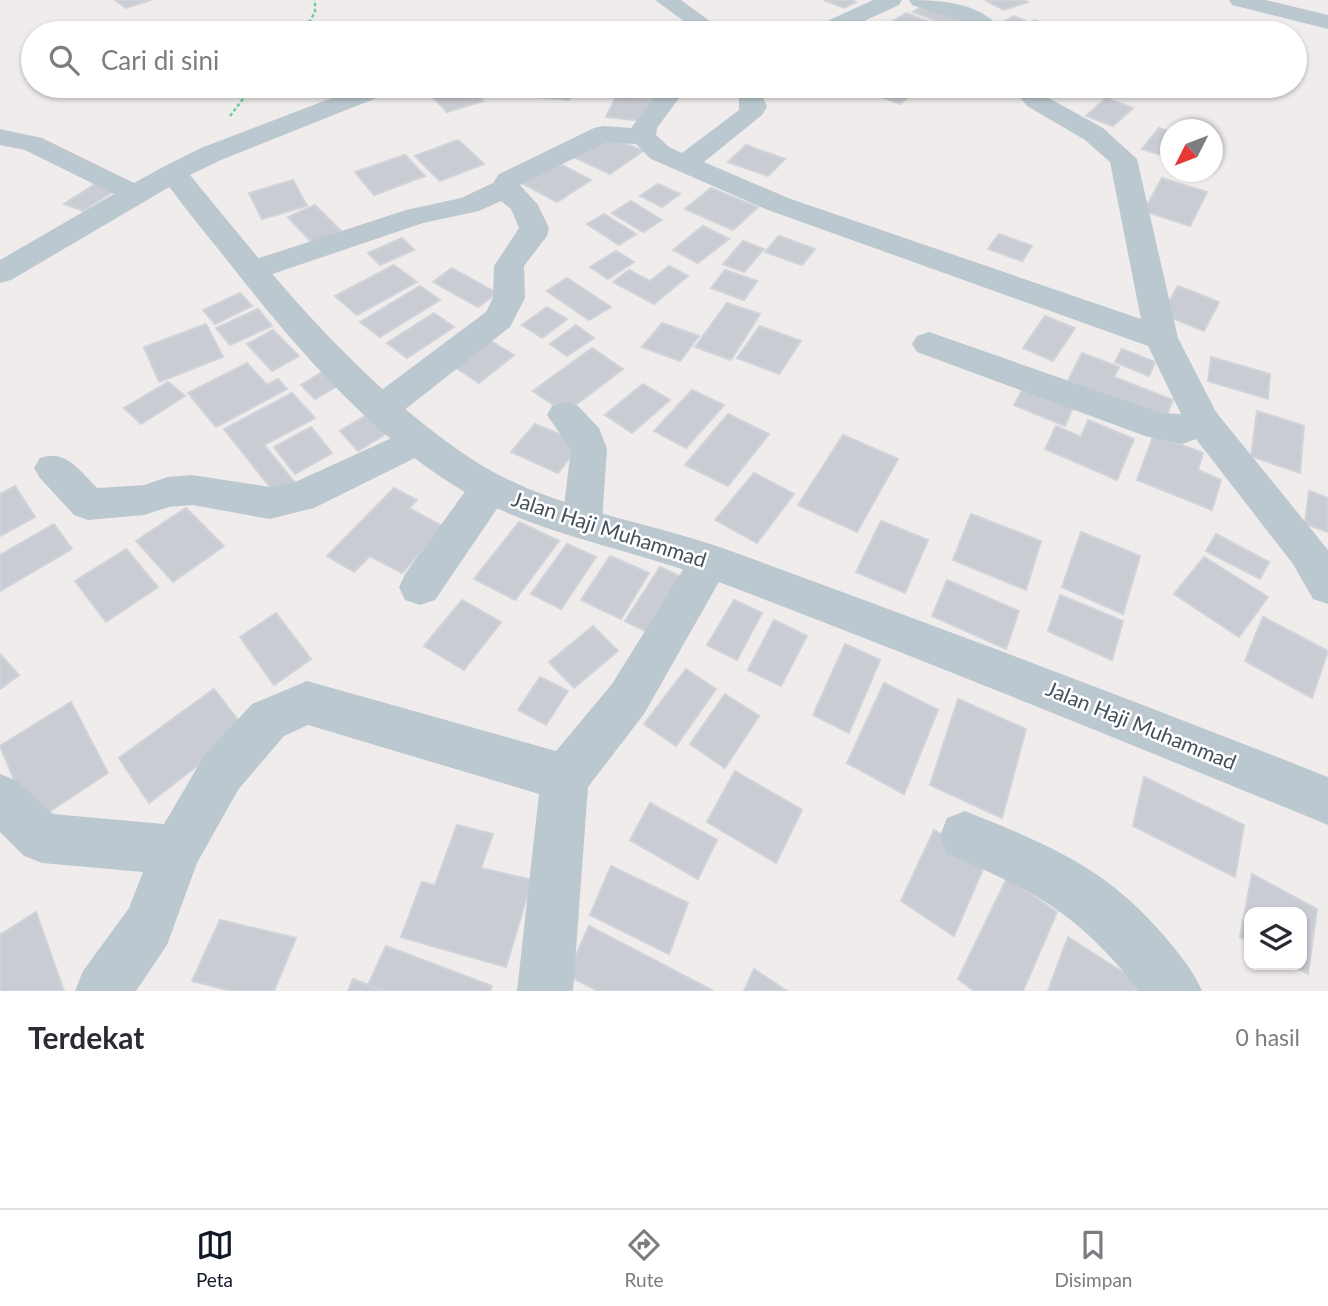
<!DOCTYPE html>
<html lang="id">
<head>
<meta charset="utf-8">
<style>
  :root { --surface:#fff; --page:#f2f2f3; --text:#2b2b33; --muted:#7c7c81; --line:#e1e1e2; --accent:#111827 }
  body { margin:0; font-family:Lato,sans-serif; background:var(--page); color:var(--text) }
  .controls { position:absolute; right:21px; bottom:21px; display:grid; overflow:hidden; border-radius:14px; box-shadow:0 2px 5px #0004 }
  .controls button { width:63px; height:63px; display:grid; place-items:center; padding:0; border:0; border-bottom:2px solid var(--line); background:var(--surface); color:var(--text); font:35px sans-serif }
  .compass { position:absolute; left:1160px; top:119px; width:63px; height:63px; border-radius:50%; background:var(--surface); box-shadow:0 2px 5px #0004; rotate:228deg }
  .list { margin:0; padding:0; list-style:none }
  h2 { display:flex; justify-content:space-between; align-items:center; height:91px; margin:0; padding:0 28px; font-size:30px }
  h2 small { font-size:23px; font-weight:400; color:var(--muted) }
  .icon { flex:none; width:38px; height:38px; fill:none; stroke:currentColor; stroke-width:2; stroke-linecap:round; stroke-linejoin:round }
  .map { position:relative; flex:none; width:1328px; height:991px; overflow:hidden }
  .search { position:absolute; background:var(--surface); box-shadow:0 2px 5px #0004; left:21px; right:21px; top:21px; height:77px; display:flex; align-items:center; gap:18px; box-sizing:border-box; padding:0 24px; border-radius:38px; color:var(--muted); font-size:26px }
  .sheet { height:217px; background:var(--surface) }
  nav { display:flex; justify-content:space-around; align-items:center; box-sizing:border-box; height:98px; border-top:2px solid var(--line); background:var(--surface); font-size:19px; color:var(--muted) }
  nav a { display:grid; justify-items:center; gap:4px }
  nav .on { color:var(--accent) }
  .map>svg:first-child { display:block }
  .building { fill:#c9ccd2; stroke:#d0d3d9; stroke-width:2 }
  .lines { fill:none; stroke-linecap:round; stroke-linejoin:round }
  .path { stroke:#6ecf9d; stroke-width:2.5; stroke-dasharray:3.5 2.5; stroke-linecap:butt }
  .minor { fill:#bcc8d0; fill-rule:evenodd }
  .tertiary { fill:#bcc8d0; fill-rule:evenodd }
  .labels { text-anchor:middle; stroke-width:5; stroke-linejoin:round; paint-order:stroke }
  .street-label { font-size:21px; fill:#44515b; stroke:#fff }
</style>
</head>
<body>
<div class="map">
<svg width="1328" height="991" viewBox="0 0 1328 991">
  <rect width="100%" height="100%" fill="#f0ecec"/>
  <g class="building">
    <polygon points="115,0 151,0 126,8"/>
    <polygon points="824,0 851,0 856,2 844,8"/>
    <polygon points="985,0 1023,0 1028,2 1004,10"/>
    <polygon points="924,5 961,18 950,26 913,12"/>
    <polygon points="906,13 940,26 928,33 920,33 891,22"/>
    <polygon points="1014,16 1030,23 1035,20 1050,26 1036,33 1016,33 997,25"/>
    <polygon points="434,86 469,86 483,101 447,112 425,89"/>
    <polygon points="543,86 575,86 569,100 538,97"/>
    <polygon points="764,86 793,86 795,87 782,94"/>
    <polygon points="881,86 922,86 900,104 872,93"/>
    <polygon points="617,95 653,99 643,121 606,117"/>
    <polygon points="1106,98 1133,108 1113,126 1086,116"/>
    <polygon points="1159,128 1170,132 1170,158 1142,149"/>
    <polygon points="606,135 643,151 610,174 574,157"/>
    <polygon points="458,140 484,164 440,181 415,156"/>
    <polygon points="746,145 785,159 768,176 728,162"/>
    <polygon points="405,155 425,176 374,195 355,172"/>
    <polygon points="552,160 591,180 557,202 518,181"/>
    <polygon points="1162,178 1207,192 1190,226 1144,211"/>
    <polygon points="293,180 307,206 262,219 249,193"/>
    <polygon points="95,184 114,191 83,211 64,204"/>
    <polygon points="658,184 680,194 662,207 640,196"/>
    <polygon points="711,188 758,207 733,230 685,209"/>
    <polygon points="631,201 662,220 643,232 612,213"/>
    <polygon points="315,205 345,235 316,247 288,217"/>
    <polygon points="604,214 636,234 619,245 587,224"/>
    <polygon points="703,226 729,239 698,263 673,250"/>
    <polygon points="999,234 1032,246 1022,261 988,249"/>
    <polygon points="779,236 815,249 802,265 765,252"/>
    <polygon points="402,238 414,250 380,265 368,253"/>
    <polygon points="743,241 764,249 744,272 723,264"/>
    <polygon points="616,251 634,262 608,279 590,267"/>
    <polygon points="394,265 417,282 357,315 335,296"/>
    <polygon points="669,266 688,276 654,304 613,282 629,270 650,281"/>
    <polygon points="452,268 497,293 478,307 433,282"/>
    <polygon points="725,270 757,281 744,300 711,288"/>
    <polygon points="567,278 611,307 589,320 547,291"/>
    <polygon points="420,286 440,300 380,337 360,322"/>
    <polygon points="1178,286 1219,302 1204,331 1162,314"/>
    <polygon points="240,293 252,306 215,324 203,310"/>
    <polygon points="727,303 760,314 731,360 695,347"/>
    <polygon points="547,307 567,319 542,338 522,325"/>
    <polygon points="258,309 272,326 230,345 216,328"/>
    <polygon points="434,313 454,327 407,358 387,343"/>
    <polygon points="1045,316 1075,328 1053,361 1023,348"/>
    <polygon points="662,323 699,336 680,361 642,347"/>
    <polygon points="206,324 223,357 159,382 144,347"/>
    <polygon points="576,325 594,338 567,356 550,344"/>
    <polygon points="760,326 801,341 779,374 737,358"/>
    <polygon points="273,330 299,356 272,371 247,344"/>
    <polygon points="491,341 514,355 479,383 456,368"/>
    <polygon points="592,348 623,369 565,413 533,391"/>
    <polygon points="1122,349 1155,362 1149,376 1115,362"/>
    <polygon points="1082,353 1119,367 1114,377 1173,400 1165,419 1068,381"/>
    <polygon points="1211,357 1270,374 1268,399 1208,381"/>
    <polygon points="247,363 267,385 278,379 287,389 216,427 188,393"/>
    <polygon points="324,371 339,385 315,399 301,385"/>
    <polygon points="168,382 185,396 141,424 124,408"/>
    <polygon points="643,384 670,400 632,433 605,415"/>
    <polygon points="1025,385 1074,405 1065,426 1014,405"/>
    <polygon points="692,390 724,405 686,448 654,431"/>
    <polygon points="292,393 315,418 264,445 297,485 278,497 224,429"/>
    <polygon points="1257,411 1304,426 1300,473 1251,456"/>
    <polygon points="370,413 389,432 358,451 340,431"/>
    <polygon points="728,414 769,434 728,486 685,465"/>
    <polygon points="1088,420 1134,439 1117,480 1045,449 1056,426 1081,437"/>
    <polygon points="535,424 581,443 558,473 511,452"/>
    <polygon points="311,427 332,453 295,474 274,447"/>
    <polygon points="1154,434 1203,453 1198,470 1221,480 1212,510 1137,480"/>
    <polygon points="843,435 898,459 857,532 798,505"/>
    <polygon points="754,473 794,494 757,543 715,520"/>
    <polygon points="15,486 35,517 0,536 0,494"/>
    <polygon points="394,488 417,500 409,508 444,527 402,573 370,556 354,572 327,556"/>
    <polygon points="1309,491 1328,498 1328,532 1305,524"/>
    <polygon points="186,508 224,546 173,582 136,541"/>
    <polygon points="971,514 1041,541 1026,590 953,560"/>
    <polygon points="881,521 928,540 905,593 856,572"/>
    <polygon points="519,522 559,541 515,600 474,579"/>
    <polygon points="54,524 72,549 0,591 0,555"/>
    <polygon points="1081,532 1140,556 1123,614 1062,587"/>
    <polygon points="1216,534 1269,562 1260,579 1206,551"/>
    <polygon points="567,544 596,557 561,609 531,594"/>
    <polygon points="126,549 158,587 106,622 75,581"/>
    <polygon points="610,556 649,573 621,619 581,600"/>
    <polygon points="1204,557 1268,597 1239,637 1174,594"/>
    <polygon points="660,567 690,581 656,636 625,621"/>
    <polygon points="947,580 1019,611 1006,649 932,616"/>
    <polygon points="1060,595 1123,621 1112,660 1048,631"/>
    <polygon points="462,600 501,622 464,670 424,646"/>
    <polygon points="734,600 762,613 737,660 707,645"/>
    <polygon points="276,613 311,659 274,685 240,637"/>
    <polygon points="1263,617 1328,651 1312,698 1245,661"/>
    <polygon points="774,620 807,636 781,686 748,670"/>
    <polygon points="593,626 618,651 574,688 549,662"/>
    <polygon points="845,644 880,660 849,733 813,715"/>
    <polygon points="0,654 19,675 0,689"/>
    <polygon points="686,669 716,689 676,746 644,724"/>
    <polygon points="540,677 568,691 546,725 518,710"/>
    <polygon points="884,683 938,710 904,794 847,763"/>
    <polygon points="214,689 245,729 149,803 119,758"/>
    <polygon points="725,694 759,716 725,768 690,744"/>
    <polygon points="958,699 1026,729 1002,818 930,785"/>
    <polygon points="71,702 108,773 32,823 0,746"/>
    <polygon points="735,771 802,810 776,863 707,822"/>
    <polygon points="1144,777 1244,825 1235,877 1133,826"/>
    <polygon points="650,803 717,840 698,879 630,840"/>
    <polygon points="457,825 493,834 481,868 532,880 506,967 401,937 422,882 435,885"/>
    <polygon points="934,830 986,862 954,936 901,901"/>
    <polygon points="611,866 688,903 669,954 590,915"/>
    <polygon points="1252,874 1317,909 1308,974 1291,965 1302,965 1302,912 1249,912 1249,942 1240,937"/>
    <polygon points="1007,878 1057,912 1023,991 974,991 958,979"/>
    <polygon points="36,912 64,991 0,991 0,935"/>
    <polygon points="220,920 296,938 274,991 232,991 192,981"/>
    <polygon points="589,926 712,990 712,991 598,991 567,975"/>
    <polygon points="1068,937 1141,984 1139,991 1048,991"/>
    <polygon points="386,946 492,986 490,991 385,991 368,985"/>
    <polygon points="754,969 787,991 744,991"/>
    <polygon points="353,979 368,985 384,991 348,991"/>
  </g>
  <g class="lines">
    <g class="path">
      <polyline points="303,33 315,12 315,0"/>
      <polyline points="230,116 253,86"/>
    </g>
    <g class="minor">
      <polygon points="655,0 681,0 726,33 700,33"/>
      <path d="M909 0C943 0 984 3 1004 33H980L971 24 912 5Z"/>
      <polygon points="1229,0 1266,0 1328,15 1328,29 1232,5"/>
      <polygon points="663,86 688,86 657,128 656,135 669,147 682,153 739,110 739,99 723,86 752,86 762,95 767,107 762,115 704,162 788,198 1141,319 1110,162 1085,140 1027,106 1011,86 1036,86 1045,96 1103,128 1137,159 1178,338 1216,412 1328,550 1328,604 1313,599 1293,564 1196,439 1182,444 1145,436 917,352 912,344 917,336 929,332 1161,413 1181,414 1148,346 768,210 651,159 636,144 607,142 520,185 538,205 549,228 547,236 524,266 525,298 510,327 394,418 381,422 368,418 363,409 368,400 486,312 493,298 494,266 519,228 511,209 501,201 479,211 423,223 252,281 241,278 237,271 241,264 406,210 461,198 493,183 499,174 594,128 603,126 631,128"/>
      <polygon points="0,129 42,138 134,183 163,167 173,165 183,167 187,173 183,179 11,280 0,283 0,260 114,194 25,150 0,145"/>
      <polygon points="565,402 578,406 599,428 607,449 602,522 596,533 582,538 568,533 562,522 571,449 547,415 552,406"/>
      <path d="M418 426 431 430 436 440 431 450 314 508 270 519 192 505 169 507 144 515 88 520 74 515 40 478 34 468 40 458C66 449 79 470 97 488L144 485 168 477 192 475 270 487 293 483Z"/>
      <polygon points="489,474 503,478 508,489 503,500 435,600 420,605 405,600 399,587 405,574 475,478"/>
      <polygon points="710,544 724,549 730,561 724,573 644,714 588,787 573,991 517,991 539,794 308,725 284,736 238,790 197,863 167,945 136,991 75,991 83,971 129,908 143,872 42,863 24,856 0,832 0,774 17,781 53,814 164,824 204,756 252,704 307,681 556,751 612,684 696,549"/>
      <path d="M965 811C1049 845 1106 867 1166 938 1180 955 1193 970 1202 991H1139C1079 914 1036 891 947 854L940 836 947 818Z"/>
    </g>
    <g class="tertiary">
      <polygon points="873,0 902,0 899,5 838,33 809,33 812,28"/>
      <path d="M363 86H397L394 91 221 160 190 175C275 279 360 385 473 460 549 509 644 520 728 550 929 623 1129 699 1328 777V825C1122 741 916 656 708 578 622 546 528 533 450 483 360 425 288 338 223 255 201 228 179 201 159 173L163 167 201 148Z"/>
    </g>
  </g>
  <g class="labels">
    <g class="street-label">
      <text transform="translate(609 530) rotate(18)" y="7">Jalan Haji Muhammad</text>
      <text transform="translate(1141 726) rotate(22)" y="7">Jalan Haji Muhammad</text>
    </g>
  </g>
</svg>
<div class="controls">
<button><svg class="icon" aria-label="layers" viewBox="0 0 24 24"><path d="M12 4l9 5-9 5-9-5zM3 14l9 5 9-5"/></svg></button>
</div>
<svg class="compass" viewBox="-18 -18 36 36"><path d="M0-13l5 13h-10z" fill="#e53935"/><path d="M0 13l5-13h-10z" fill="#7c7c81"/></svg>
<div class="search"><svg class="icon" aria-label="search" viewBox="0 0 24 24"><circle cx="10" cy="10" r="6"/><path d="M15 15l6 6"/></svg>Cari di sini</div>
</div>
<section class="sheet">
<h2>Terdekat<small>0 hasil</small></h2>
<ul class="list">
</ul>
</section>
<nav>
<a class="on"><svg class="icon" aria-label="map" viewBox="0 0 24 24"><path d="M3 6l6-2 6 2 6-2v14l-6 2-6-2-6 2zM9 4v14M15 6v14"/></svg>Peta</a>
<a><svg class="icon" aria-label="directions" viewBox="0 0 24 24"><path d="M12 3l9 9-9 9-9-9zM9 14v-3h6M13 9l2 2-2 2"/></svg>Rute</a>
<a><svg class="icon" aria-label="saved" viewBox="0 0 24 24"><path d="M7 4h10v16l-5-4-5 4z"/></svg>Disimpan</a>
</nav>
</body>
</html>
